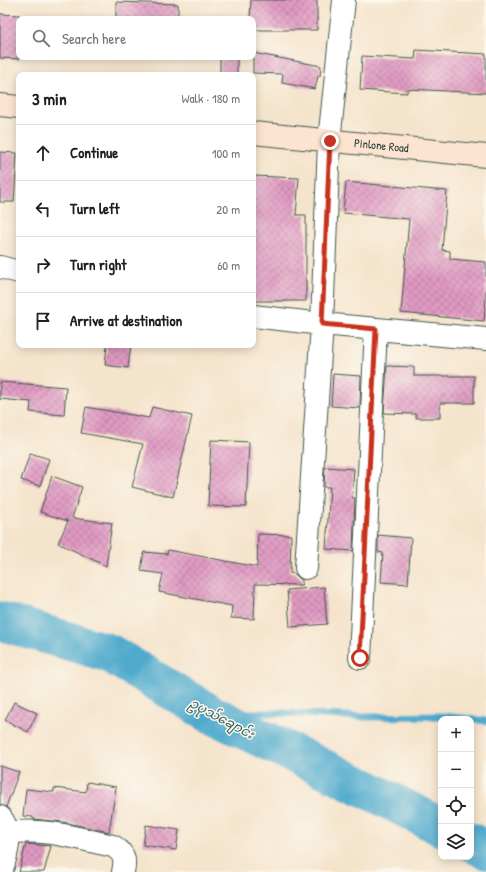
<!DOCTYPE html>
<html lang="en">
<head>
<meta charset="utf-8">
<style>
  :root { --surface:#fff; --page:#f6f6f6; --text:#202124; --muted:#757577; --line:#e0e0e0 }
  body { margin:0; font-family:"Patrick Hand","Noto Sans Myanmar",sans-serif; background:var(--page); color:var(--text) }
  .controls { position:absolute; right:12px; bottom:12px; display:grid; overflow:hidden; border-radius:8px; box-shadow:0 2px 10px #0003 }
  .controls button { width:36px; height:36px; display:grid; place-items:center; padding:0; border:0; border-bottom:1px solid var(--line); background:var(--surface); color:var(--text); font:20px sans-serif }
  .stop { position:absolute; width:12px; height:12px; margin:-9px; border:3px solid #c8321e; border-radius:50%; background:#fff }
  .stop.end { background:#c8321e; border-color:#fff; box-shadow:0 1px 4px #0008 }
  .list { margin:0; padding:0; list-style:none }
  h2 { display:flex; justify-content:space-between; align-items:center; height:52px; margin:0; padding:0 16px; font-size:17px }
  h2 small { font-size:13px; font-weight:400; color:var(--muted) }
  .list li { display:grid; grid-template-columns:26px 1fr auto; gap:12px; align-items:center; box-sizing:border-box; height:56px; padding:0 16px; border-top:1px solid var(--line) }
  .list b { display:block; font-size:15px; white-space:nowrap }
  .list em { font-size:13px; font-style:normal; color:var(--muted) }
  .icon { flex:none; width:22px; height:22px; fill:none; stroke:currentColor; stroke-width:2; stroke-linecap:round; stroke-linejoin:round }
  .map { position:relative; flex:none; width:486px; height:872px; overflow:hidden }
  .search { position:absolute; background:var(--surface); box-shadow:0 2px 10px #0003; left:16px; top:16px; width:240px; height:44px; display:flex; align-items:center; gap:10px; box-sizing:border-box; padding:0 14px; border-radius:8px; color:var(--muted); font-size:15px }
  .panel { position:absolute; background:var(--surface); box-shadow:0 2px 10px #0003; left:16px; top:72px; width:240px; height:276px; border-radius:8px }
  .map>svg:first-child { display:block }
  .lines { fill:none; stroke-linecap:round; stroke-linejoin:round }
  .stream { stroke:#4faacd; stroke-width:7 }
  .river { stroke:#4faacd; stroke-width:39 }
  .building { fill:url(#building-cross-hatch) }
  .street-casing { stroke:#3f564b; stroke-width:24 }
  .secondary-casing { stroke:#3f564b; stroke-width:24 }
  .street { stroke:#fff; stroke-width:22 }
  .secondary { stroke:#fde4d1; stroke-width:22 }
  .route { stroke:#c8321e; stroke-width:5 }
  .labels { text-anchor:middle; stroke-width:3; stroke-linejoin:round; paint-order:stroke }
  .street-label { font-size:12px; fill:#1f3d34; stroke:#fbf7ec }
  .water-label { font-size:13px; font-style:italic; fill:#2d5e62; stroke:#fbf7ec }
</style>
</head>
<body>
<div class="map">
<svg width="486" height="872" viewBox="0 0 486 872">
  <defs>
    <pattern id="building-cross-hatch" width="8" height="8" patternUnits="userSpaceOnUse"><rect width="8" height="8" fill="#e19ac3"/><path d="M0 0l8 8M0 8l8-8" fill="none" stroke="#b67f9f"/></pattern>
  </defs>
  <rect width="100%" height="100%" fill="#fbf7ec"/>
  <filter id="ink" filterUnits="userSpaceOnUse"><feTurbulence type="fractalNoise" baseFrequency=".025" numOctaves="2"/><feDisplacementMap in="SourceGraphic" scale="8" xChannelSelector="R" yChannelSelector="G"/><feConvolveMatrix kernelMatrix="1 2 1 2 8 2 1 2 1" color-interpolation-filters="sRGB"/></filter>
  <filter id="wash" filterUnits="userSpaceOnUse"><feTurbulence type="fractalNoise" baseFrequency=".012" numOctaves="4" result="noise"/><feDisplacementMap in="SourceGraphic" scale="16" xChannelSelector="R" yChannelSelector="G"/><feGaussianBlur stdDeviation="0.9" result="paint"/><feColorMatrix in="noise" values="0 0 0 0 0 0 0 0 0 0 0 0 0 0 0 0 0 1.4 0 .05"/><feComposite in="paint" operator="in"/></filter>
  <g filter="url(#wash)">
    <rect width="100%" height="100%" fill="#f5e4cc"/>
    <g class="lines">
      <g class="stream">
        <polyline points="209,713 279,713 366,717 442,716 470,719"/>
        <polyline points="471,719 486,721"/>
      </g>
      <g class="river">
        <polyline points="0,621 109,653 209,713 369,790 441,827"/>
        <polyline points="471,842 486,850"/>
      </g>
    </g>
    <g id="blocks">
      <g class="building">
        <polygon points="251,0 317,0 317,30 253,30 253,19 250,19"/>
        <polygon points="116,2 178,4 178,19 116,19"/>
        <polygon points="0,14 19,15 19,59 0,58"/>
        <polygon points="416,50 486,54 486,93 407,89 407,93 360,90 362,56 415,59"/>
        <polygon points="253,53 321,66 320,76 318,76 315,89 282,83 283,74 253,73"/>
        <rect x="220" y="57" width="17" height="18"/>
        <polygon points="0,152 17,153 14,202 0,202"/>
        <polygon points="253,176 299,178 296,215 306,215 306,301 253,301"/>
        <polygon points="346,182 447,191 442,250 450,251 450,259 486,262 486,298 484,321 401,313 409,219 343,213"/>
        <polygon points="107,345 131,345 128,368 105,365"/>
        <polygon points="387,366 414,367 414,376 474,376 474,403 440,403 440,418 416,418 416,414 384,413"/>
        <polygon points="333,374 361,376 360,408 331,406"/>
        <polygon points="0,382 66,387 64,415 30,412 31,402 0,399"/>
        <polygon points="86,407 149,418 152,407 192,416 173,497 132,487 143,444 81,433"/>
        <polygon points="211,440 249,442 246,507 208,506"/>
        <polygon points="30,453 49,459 40,486 21,480"/>
        <polygon points="325,467 354,469 352,498 355,498 353,551 326,549 330,487 324,487"/>
        <polygon points="52,476 82,487 72,518 112,523 106,566 58,543 68,521 40,512"/>
        <polygon points="258,534 291,535 290,573 295,574 299,578 302,580 302,585 255,584 254,619 231,618 232,606 159,592 163,574 141,571 144,552 167,554 168,550 257,567"/>
        <polygon points="378,535 411,538 408,584 381,582 383,553 378,552"/>
        <polygon points="324,587 327,624 290,627 287,590"/>
        <polygon points="14,702 37,713 28,732 5,720"/>
        <polygon points="0,766 19,772 6,807 0,805"/>
        <polygon points="87,782 116,787 109,832 63,822 33,819 33,817 23,816 26,789 54,792 54,788 86,792"/>
        <polygon points="146,825 179,830 176,850 143,845"/>
        <polygon points="26,844 51,846 44,872 19,872"/>
      </g>
    </g>
  </g>
  <g filter="url(#ink)">
    <use href="#blocks" fill-opacity="0" stroke="#3f564b" stroke-width="1"/>
    <g class="lines">
      <g class="street-casing">
        <g id="street">
          <polyline points="0,267 19,272"/>
          <polyline points="253,316 322,324 486,339"/>
          <polyline points="306,568 322,324 329,141 344,0"/>
          <polyline points="360,658 376,329"/>
          <path d="M0 817C14 832 7 855 1 872"/>
          <path d="M8 833C43 827 79 839 113 846 124 853 126 859 123 872"/>
        </g>
      </g>
      <g class="secondary-casing">
        <g id="secondary">
          <polyline points="0,105 19,107"/>
          <path id="s1" d="M253 133 486 156"/>
        </g>
      </g>
      <use href="#street" class="street"/>
      <use href="#secondary" class="secondary"/>
    </g>
  </g>
  <g class="lines" filter="url(#ink)">
    <polyline class="route" points="330,141 322,324 376,329 360,658"/>
  </g>
  <g class="labels">
    <g class="street-label">
      <text dy="4" stroke="none"><textPath href="#s1" startOffset="129">Pinlone Road</textPath></text>
    </g>
    <g class="water-label">
      <text transform="translate(222 718) rotate(28)" y="5">ဥပုသ်ချောင်း</text>
    </g>
  </g>
</svg>
<div class="controls">
<button>+</button>
<button>−</button>
<button><svg class="icon" aria-label="locate" viewBox="0 0 24 24"><circle cx="12" cy="12" r="6"/><path d="M12 2v4M12 18v4M2 12h4M18 12h4"/></svg></button>
<button><svg class="icon" aria-label="layers" viewBox="0 0 24 24"><path d="M12 4l9 5-9 5-9-5zM3 14l9 5 9-5"/></svg></button>
</div>
<div class="stop" style="left:360px;top:658px"></div>
<div class="stop end" style="left:330px;top:141px"></div>
<div class="search"><svg class="icon" aria-label="search" viewBox="0 0 24 24"><circle cx="10" cy="10" r="6"/><path d="M15 15l6 6"/></svg>Search here</div>
<section class="panel">
<h2>3 min<small>Walk · 180 m</small></h2>
<ul class="list">
<li><svg class="icon" aria-label="ahead" viewBox="0 0 24 24"><path d="M12 20V5M6 11l6-6 6 6"/></svg><div><b>Continue</b></div><em>100 m</em></li>
<li><svg class="icon" aria-label="left" viewBox="0 0 24 24"><path d="M17 20v-9H6M10 6l-5 5 5 5"/></svg><div><b>Turn left</b></div><em>20 m</em></li>
<li><svg class="icon" aria-label="right" viewBox="0 0 24 24"><path d="M7 20v-9h11M14 6l5 5-5 5"/></svg><div><b>Turn right</b></div><em>60 m</em></li>
<li><svg class="icon" aria-label="arrive" viewBox="0 0 24 24"><path d="M6 21V4h12l-3 4 3 4H6"/></svg><div><b>Arrive at destination</b></div></li>
</ul>
</section>
</div>
</body>
</html>
